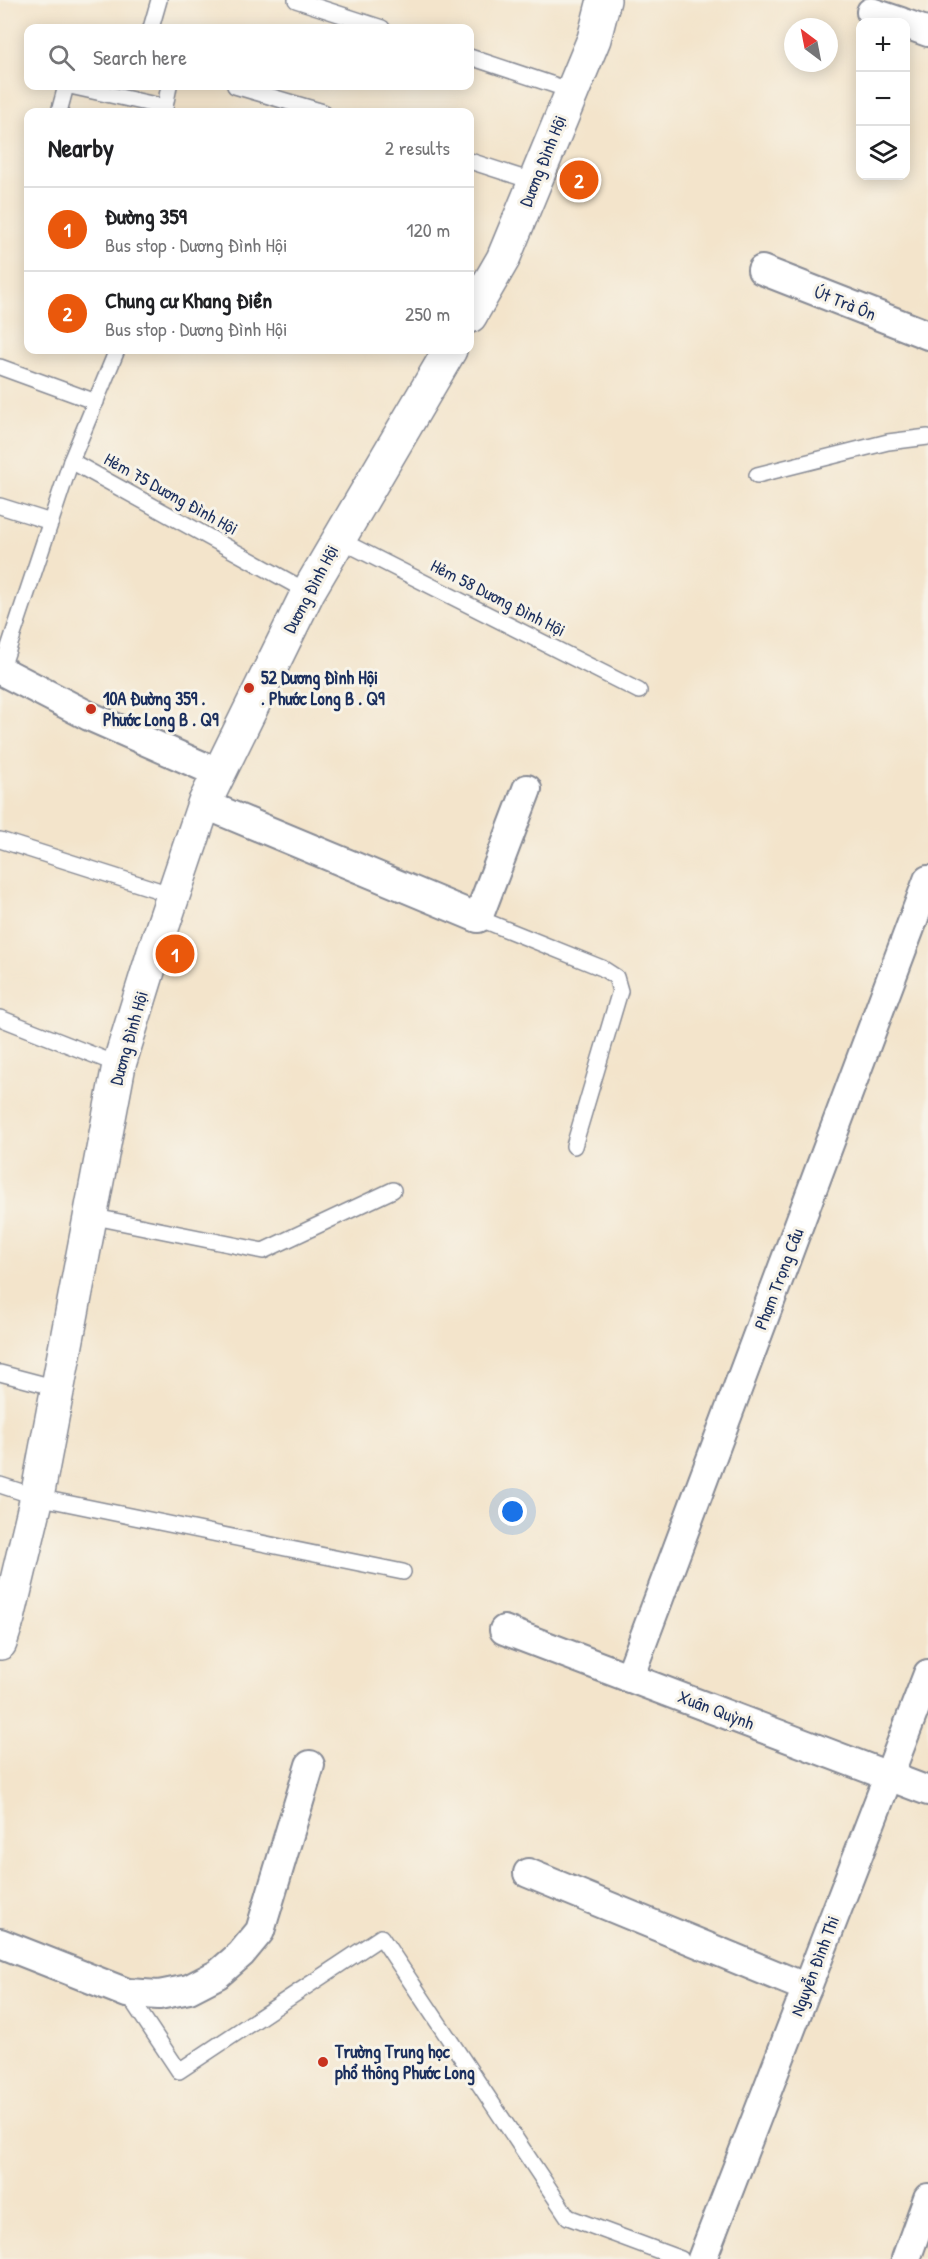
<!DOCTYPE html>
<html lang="en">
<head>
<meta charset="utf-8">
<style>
  :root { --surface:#fff; --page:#f2f2f2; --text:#202124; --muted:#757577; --line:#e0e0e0; --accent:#ea580c }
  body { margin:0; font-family:"Patrick Hand",sans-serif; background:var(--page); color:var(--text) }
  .controls { position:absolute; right:18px; top:18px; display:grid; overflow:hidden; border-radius:12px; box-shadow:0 3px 15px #0003 }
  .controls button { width:54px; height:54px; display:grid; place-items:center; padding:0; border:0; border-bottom:2px solid var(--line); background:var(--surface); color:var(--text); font:30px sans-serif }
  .compass { position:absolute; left:784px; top:18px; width:54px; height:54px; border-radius:50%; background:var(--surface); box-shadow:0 3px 15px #0003; rotate:328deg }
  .you { position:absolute; left:513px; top:1512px; width:21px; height:21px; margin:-15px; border:4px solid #fff; border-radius:50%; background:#1a73e8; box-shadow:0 0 0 9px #1a73e833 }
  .badge { display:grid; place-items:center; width:39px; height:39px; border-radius:50%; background:var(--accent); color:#fff; font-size:20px; font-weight:700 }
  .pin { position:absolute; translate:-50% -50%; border:3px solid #fff; box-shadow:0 2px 6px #0006 }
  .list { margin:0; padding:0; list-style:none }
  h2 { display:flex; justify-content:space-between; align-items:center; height:78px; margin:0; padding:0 24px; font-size:26px }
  h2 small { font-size:20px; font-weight:400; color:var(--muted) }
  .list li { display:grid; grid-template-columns:39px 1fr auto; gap:18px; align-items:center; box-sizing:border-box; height:84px; padding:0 24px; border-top:2px solid var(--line) }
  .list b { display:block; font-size:22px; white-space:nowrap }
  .list p { margin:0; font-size:20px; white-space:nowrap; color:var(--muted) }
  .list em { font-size:20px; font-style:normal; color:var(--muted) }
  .icon { flex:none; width:33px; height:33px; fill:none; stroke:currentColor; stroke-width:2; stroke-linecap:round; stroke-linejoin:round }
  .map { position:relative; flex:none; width:928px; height:2259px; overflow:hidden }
  .search { position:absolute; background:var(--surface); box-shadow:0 3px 15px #0003; left:24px; top:24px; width:450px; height:66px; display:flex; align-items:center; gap:15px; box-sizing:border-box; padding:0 21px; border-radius:12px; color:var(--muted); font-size:22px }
  .panel { position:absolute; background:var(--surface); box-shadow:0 3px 15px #0003; left:24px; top:108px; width:450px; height:246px; border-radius:12px }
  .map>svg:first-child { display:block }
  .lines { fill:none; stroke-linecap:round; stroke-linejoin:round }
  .service-casing { stroke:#878a94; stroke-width:18 }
  .minor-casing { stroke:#878a94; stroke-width:32 }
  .tertiary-casing { stroke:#878a94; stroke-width:36 }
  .service { stroke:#fff; stroke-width:15 }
  .minor { stroke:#fff; stroke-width:28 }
  .tertiary { stroke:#fff; stroke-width:33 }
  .poi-dot { fill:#c8321e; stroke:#f7f3e8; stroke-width:2 }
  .labels { text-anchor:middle; stroke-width:6; stroke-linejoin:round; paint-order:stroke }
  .street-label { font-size:18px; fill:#1b2f5e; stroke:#f7f3e8 }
  .poi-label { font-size:18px; font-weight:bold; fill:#1b2f5e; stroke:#f7f3e8; text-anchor:start }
</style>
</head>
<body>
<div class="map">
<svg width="928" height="2259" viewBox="0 0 928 2259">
  <rect width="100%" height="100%" fill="#f7f3e8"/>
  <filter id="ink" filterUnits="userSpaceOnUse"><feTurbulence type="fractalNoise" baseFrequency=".0167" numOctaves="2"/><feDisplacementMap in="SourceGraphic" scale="12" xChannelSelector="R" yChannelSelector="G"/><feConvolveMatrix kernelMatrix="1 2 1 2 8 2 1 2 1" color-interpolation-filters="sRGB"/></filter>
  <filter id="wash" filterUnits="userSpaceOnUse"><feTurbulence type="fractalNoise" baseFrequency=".008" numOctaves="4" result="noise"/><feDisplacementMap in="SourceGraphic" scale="24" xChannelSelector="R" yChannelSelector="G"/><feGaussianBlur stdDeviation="1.35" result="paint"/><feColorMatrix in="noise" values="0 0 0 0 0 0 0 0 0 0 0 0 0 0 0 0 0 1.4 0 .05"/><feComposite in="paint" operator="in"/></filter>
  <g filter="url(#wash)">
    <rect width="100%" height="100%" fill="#f3e4cb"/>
  </g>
  <g filter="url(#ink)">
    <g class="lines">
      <g class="service-casing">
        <g id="service">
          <polyline points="296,0 382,28"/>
          <polyline points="151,28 159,0"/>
          <polyline points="470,57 572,91"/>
          <polyline points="70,86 165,107"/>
          <polyline points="235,86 323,112"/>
          <polyline points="59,112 66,86"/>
          <polyline points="164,112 169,86"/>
          <polyline points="470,161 535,182"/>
          <polyline points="117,350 71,461 308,592"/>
          <polyline points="0,367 96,402"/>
          <polyline points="757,475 888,442 928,437"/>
          <polyline points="0,506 51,522"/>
          <polyline points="338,539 639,691"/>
          <polyline points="1,671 71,461"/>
          <polyline points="0,840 173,895"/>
          <polyline points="478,918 602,968 616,977 620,991 574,1146"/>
          <polyline points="0,1018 119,1065"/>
          <polyline points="90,1216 263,1251 393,1190"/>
          <polyline points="0,1373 57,1388"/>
          <polyline points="0,1485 37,1497 403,1572"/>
          <polyline points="127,1993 179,2071 381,1937 568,2217 681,2259"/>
        </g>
      </g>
      <g class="minor-casing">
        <g id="minor">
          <polyline points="871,12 901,22"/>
          <polyline points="906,24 928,32"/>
          <polyline points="762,270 928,335"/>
          <polyline points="0,670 89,716 218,773"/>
          <polyline points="204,804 478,918 527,789"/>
          <polyline points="504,1630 928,1791"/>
          <polyline points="629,1678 928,880"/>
          <polyline points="528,1873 807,1988"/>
          <polyline points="0,1943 127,1993 159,1995 189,1989 218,1974 241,1954 260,1931 310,1765"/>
          <polyline points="702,2259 928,1674"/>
          <polyline points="906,2259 928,2198"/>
        </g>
      </g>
      <g class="tertiary-casing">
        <g id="tertiary">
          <polyline points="470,316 503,259 594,39 604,0"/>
          <polyline points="0,1643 8,1618 37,1497 119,1065 153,955 204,804 308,592 450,350"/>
        </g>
      </g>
      <use href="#service" class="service"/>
      <use href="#minor" class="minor"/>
      <use href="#tertiary" class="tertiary"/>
    </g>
  </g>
  <g class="poi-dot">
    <circle cx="249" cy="688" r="6"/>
    <circle cx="91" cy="709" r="6"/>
    <circle cx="323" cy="2062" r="6"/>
  </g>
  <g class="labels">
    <g class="street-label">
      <text transform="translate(543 161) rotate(-68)" y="6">Dương Đình Hội</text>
      <text transform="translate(845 303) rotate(22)" y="6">Út Trà Ôn</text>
      <text transform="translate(171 494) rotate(29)" y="6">Hẻm 75 Dương Đình Hội</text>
      <text transform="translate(311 589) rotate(-62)" y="6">Dương Đình Hội</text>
      <text transform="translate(498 598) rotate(27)" y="6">Hẻm 58 Dương Đình Hội</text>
      <text transform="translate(129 1038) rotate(-74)" y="6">Dương Đình Hội</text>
      <text transform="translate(779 1279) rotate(-69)" y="6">Phạm Trọng Cầu</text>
      <text transform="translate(716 1710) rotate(21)" y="6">Xuân Quỳnh</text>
      <text transform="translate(815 1966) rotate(-69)" y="6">Nguyễn Đình Thi</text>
    </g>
    <g class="poi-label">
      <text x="261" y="684">52 Dương Đình Hội<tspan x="261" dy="21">. Phước Long B . Q9</tspan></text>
      <text x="103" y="705">10A Đường 359 .<tspan x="103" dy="21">Phước Long B . Q9</tspan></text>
      <text x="335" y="2058">Trường Trung học<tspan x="335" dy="21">phổ thông Phước Long</tspan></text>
    </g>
  </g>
</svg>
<div class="controls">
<button>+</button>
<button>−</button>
<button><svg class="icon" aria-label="layers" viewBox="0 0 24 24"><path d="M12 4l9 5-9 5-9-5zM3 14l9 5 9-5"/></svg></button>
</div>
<svg class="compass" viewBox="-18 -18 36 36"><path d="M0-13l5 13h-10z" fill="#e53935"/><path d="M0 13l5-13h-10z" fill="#757577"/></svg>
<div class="you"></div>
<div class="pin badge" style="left:175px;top:954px">1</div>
<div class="pin badge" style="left:579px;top:180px">2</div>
<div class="search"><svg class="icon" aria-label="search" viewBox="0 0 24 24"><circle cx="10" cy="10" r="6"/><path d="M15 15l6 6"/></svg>Search here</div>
<section class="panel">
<h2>Nearby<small>2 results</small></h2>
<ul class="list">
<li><span class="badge">1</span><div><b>Đường 359</b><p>Bus stop · Dương Đình Hội</p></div><em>120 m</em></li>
<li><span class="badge">2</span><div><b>Chung cư Khang Điền</b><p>Bus stop · Dương Đình Hội</p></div><em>250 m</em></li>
</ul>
</section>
</div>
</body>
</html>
